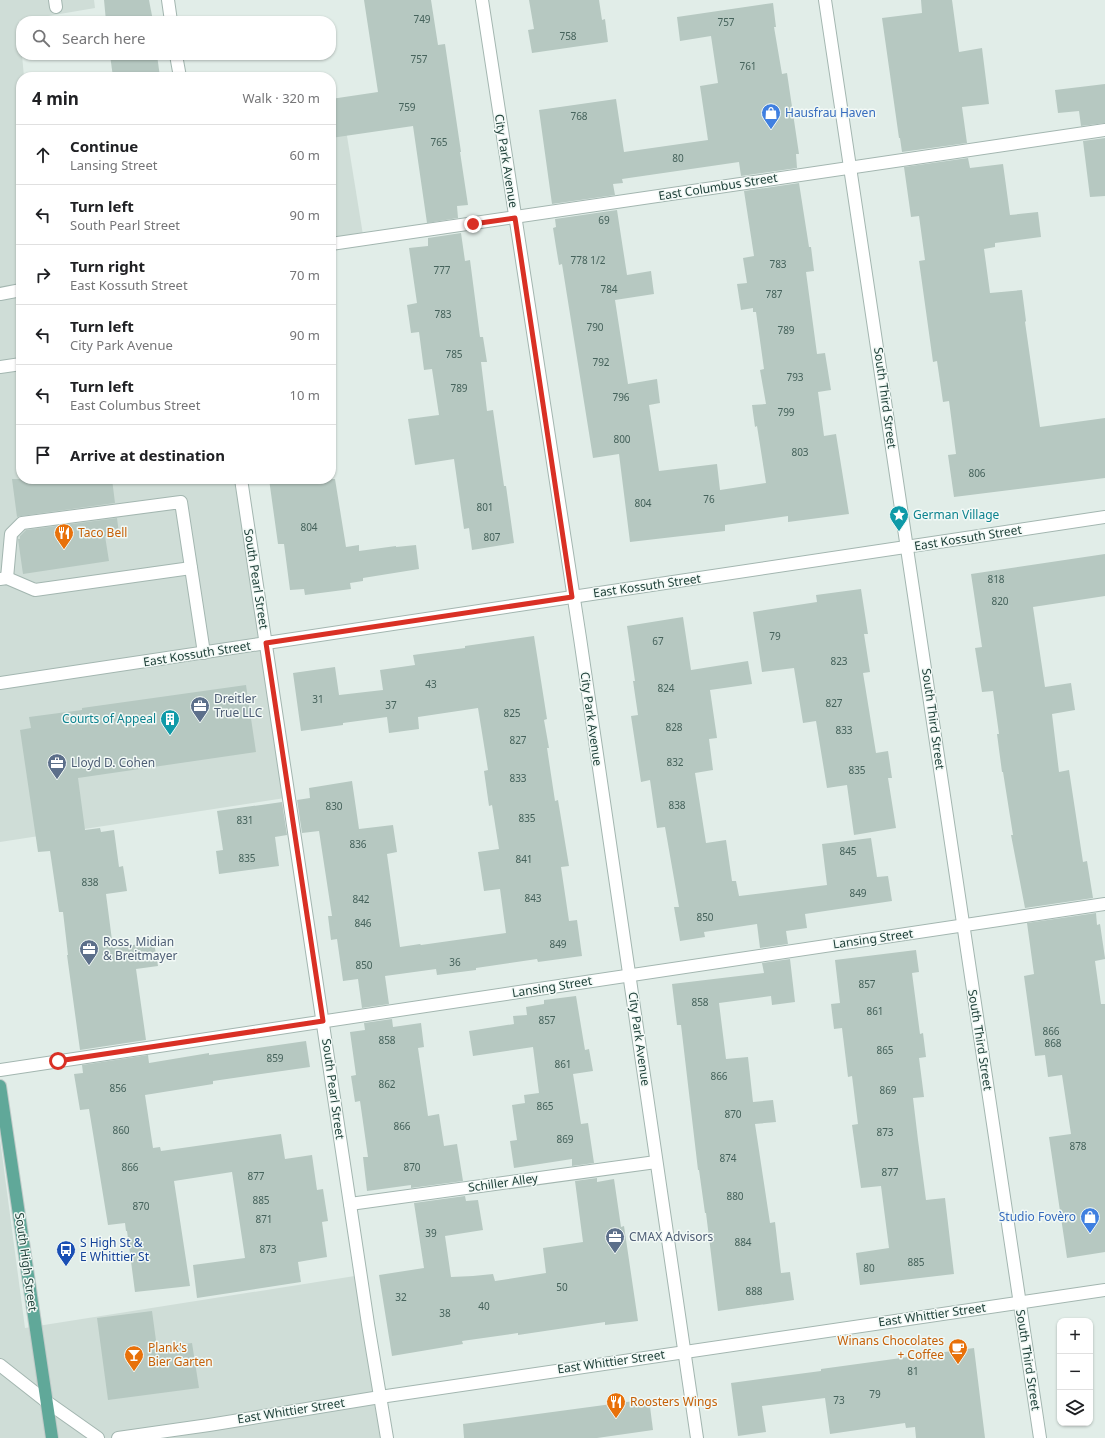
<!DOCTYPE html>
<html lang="en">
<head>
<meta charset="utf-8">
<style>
  :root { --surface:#fff; --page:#f2f2f2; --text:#202124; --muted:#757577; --line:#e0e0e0 }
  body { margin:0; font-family:"Noto Sans",sans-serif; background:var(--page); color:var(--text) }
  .controls { position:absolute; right:12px; bottom:12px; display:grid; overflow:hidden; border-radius:8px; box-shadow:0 1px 3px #0004 }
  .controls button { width:36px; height:36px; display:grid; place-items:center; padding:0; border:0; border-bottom:1px solid var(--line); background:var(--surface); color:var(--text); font:20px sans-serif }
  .stop { position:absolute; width:12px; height:12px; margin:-9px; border:3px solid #d93025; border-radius:50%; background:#fff }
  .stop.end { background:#d93025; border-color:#fff; box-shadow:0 1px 4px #0008 }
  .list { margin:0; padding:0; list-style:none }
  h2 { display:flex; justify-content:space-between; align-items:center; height:52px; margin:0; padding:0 16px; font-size:17px }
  h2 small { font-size:13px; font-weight:400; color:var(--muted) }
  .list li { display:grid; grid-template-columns:26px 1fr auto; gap:12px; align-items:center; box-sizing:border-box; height:60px; padding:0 16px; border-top:1px solid var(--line) }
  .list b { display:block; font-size:15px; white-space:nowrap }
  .list p { margin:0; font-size:13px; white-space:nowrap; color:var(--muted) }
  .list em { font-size:13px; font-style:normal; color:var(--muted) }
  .icon { flex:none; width:22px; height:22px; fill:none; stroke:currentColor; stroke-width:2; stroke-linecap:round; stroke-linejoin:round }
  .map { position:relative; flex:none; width:1105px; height:1438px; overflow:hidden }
  .search { position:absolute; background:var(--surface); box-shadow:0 1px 3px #0004; left:16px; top:16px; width:320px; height:44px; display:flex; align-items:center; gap:10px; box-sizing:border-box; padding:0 14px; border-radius:16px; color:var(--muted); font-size:15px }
  .panel { position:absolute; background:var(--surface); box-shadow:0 1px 3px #0004; left:16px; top:72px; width:320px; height:412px; border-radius:16px }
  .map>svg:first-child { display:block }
  .built { fill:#cfddd7 }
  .building { fill:#b6c8c1 }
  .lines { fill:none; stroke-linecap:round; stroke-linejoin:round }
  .minor-casing { stroke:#a3b6b0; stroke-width:14 }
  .major-casing { stroke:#c0cac8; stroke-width:14 }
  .minor { stroke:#fff; stroke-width:12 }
  .major { stroke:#60a899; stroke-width:12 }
  .route { stroke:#d93025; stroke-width:5 }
  .labels { text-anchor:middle; stroke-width:3; stroke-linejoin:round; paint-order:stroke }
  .number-label { font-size:10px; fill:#45625b }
  .shop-label { font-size:12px; fill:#366cbe; stroke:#f2f9f6; text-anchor:start }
  .street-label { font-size:12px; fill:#1f4039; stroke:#f2f9f6 }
  .culture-label { font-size:12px; fill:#0d838f; stroke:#f2f9f6; text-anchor:start }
  .food-label { font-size:12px; fill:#c56008; stroke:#f2f9f6; text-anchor:start }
  .service-label { font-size:12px; fill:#4e5e75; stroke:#f2f9f6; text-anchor:start }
  .transit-label { font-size:12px; fill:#164399; stroke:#f2f9f6; text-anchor:start }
</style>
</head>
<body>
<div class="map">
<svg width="1105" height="1438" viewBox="0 0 1105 1438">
  <rect width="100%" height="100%" fill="#e1ede8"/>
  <g class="built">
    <polygon points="0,0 94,0 95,8 19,21 21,55 22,55 24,77 21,77 21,479 237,479 285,798 0,842"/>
    <polygon points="341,99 363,235 331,241 331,100"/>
    <polygon points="0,1139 25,1328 361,1275 384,1438 0,1438"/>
  </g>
  <g class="building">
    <polygon points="104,0 149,0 153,21 106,21"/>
    <polygon points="364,0 431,0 438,45 445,44 461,152 460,152 468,205 457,206 458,218 427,223 413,126 331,138 331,99 378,92"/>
    <polygon points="529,0 599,0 602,20 605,19 608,42 532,53 528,30 534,29"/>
    <polygon points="921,0 952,0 959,52 982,48 989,104 962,107 967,143 902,152 900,138 899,138 882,18 922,13"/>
    <polygon points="773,3 776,27 774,27 782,74 787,73 799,154 796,154 797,168 741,176 739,162 622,179 623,183 613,184 615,195 552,204 539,110 616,99 624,152 708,140 700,86 718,83 711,36 680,41 677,17"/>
    <polygon points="110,55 157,55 160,77 113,77"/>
    <polygon points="1105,84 1105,123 1081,126 1079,111 1058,113 1055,90"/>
    <polygon points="1105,138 1105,196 1090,197 1083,141"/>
    <polygon points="968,158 970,168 1003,164 1010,215 1038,212 1041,237 995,243 995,247 984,249 990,293 1022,290 1026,321 1025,322 1040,427 1105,418 1105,478 954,497 948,455 956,454 949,401 943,402 937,361 933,362 919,261 925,260 919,216 911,217 904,167"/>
    <polygon points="799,183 809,247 811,247 814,271 806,272 817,354 825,353 831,390 818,392 824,436 836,434 849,514 788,522 788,516 725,525 725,531 630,542 619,454 593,458 562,264 559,265 556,247 553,228 556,227 555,219 617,210 627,275 651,271 654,294 615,300 628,384 657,379 660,403 649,405 659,471 717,464 720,490 766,483 757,426 755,427 752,405 766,404 760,370 764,369 756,312 753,312 753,308 741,310 737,284 747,283 743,258 754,256 744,191"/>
    <polygon points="461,233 465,261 470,260 480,337 483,337 487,362 481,362 487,411 493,410 504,486 506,486 514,543 472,550 469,528 464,529 454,459 415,465 408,419 439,415 432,369 424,370 419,332 411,333 407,305 417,303 409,248 428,246 428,238"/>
    <polygon points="12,479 112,479 115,503 21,516 17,517"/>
    <polygon points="269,479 335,479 346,547 359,545 359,551 396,546 396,547 416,545 419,569 363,578 363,581 350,583 351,589 305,595 304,589 290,590 284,544 278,544"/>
    <polygon points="117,518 119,534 105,536 109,561 23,574 18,539 20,539 20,536 26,530"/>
    <polygon points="1105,554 1105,596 1033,607 1045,687 1071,683 1075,710 1052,714 1059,772 1069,770 1083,862 1087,861 1093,898 1025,908 1011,835 1013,835 1003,772 1002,772 997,734 999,734 993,691 982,692 975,648 982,647 971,574"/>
    <polygon points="861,589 868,634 864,634 870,672 863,673 876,753 888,751 892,778 888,778 896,828 854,835 847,785 827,788 816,721 803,723 794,668 762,672 753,612 817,602 816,595"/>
    <polygon points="683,617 691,670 748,661 752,684 710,690 717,738 709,739 713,770 695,773 706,843 726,840 732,881 736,881 739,896 827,885 822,844 871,838 877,877 888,876 892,901 805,914 807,928 786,931 788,944 760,948 757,924 704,932 705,937 680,941 674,907 679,907 665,827 657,828 650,780 641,782 631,716 638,715 633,681 635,681 627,626"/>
    <polygon points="534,636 547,719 544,720 549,748 547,748 555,801 558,800 569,866 561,867 569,921 577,920 582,956 538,962 537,959 476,968 476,970 437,975 436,969 385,976 389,1004 362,1008 358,979 343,981 337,939 331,940 328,916 332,916 319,831 302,833 297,800 310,798 309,788 352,781 359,829 393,825 397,852 387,854 400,947 420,944 421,945 506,933 500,889 484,891 478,852 499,849 492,805 489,806 484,771 488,770 478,708 418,717 419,729 389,733 387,717 343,723 343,725 301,731 293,673 335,667 339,695 383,690 380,670 415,665 413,655 465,648 465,646"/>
    <polygon points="246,685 256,752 78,778 85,830 100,828 101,832 114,830 119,867 123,866 127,891 106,894 113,948 154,942 158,966 136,969 146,1040 80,1050 67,955 68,955 63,912 59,912 50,851 38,852 20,730 31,728 29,717 82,710 82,708"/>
    <polygon points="282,802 287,835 275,837 279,866 219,874 216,851 223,850 217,811"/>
    <polygon points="1096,913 1097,925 1100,924 1105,958 1105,959 1095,961 1101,1004 1105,1004 1105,1252 1067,1258 1049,1137 1071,1134 1062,1075 1048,1077 1045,1055 1035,1056 1024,976 1034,974 1027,923"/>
    <polygon points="916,950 919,972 912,973 920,1034 923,1033 926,1057 919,1058 924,1097 913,1098 918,1140 926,1200 945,1198 954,1274 860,1285 856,1253 889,1248 881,1186 861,1188 852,1125 858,1124 852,1076 848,1077 842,1028 834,1029 831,1004 840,1003 835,960"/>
    <polygon points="790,959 795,1002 772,1005 771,996 719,1003 726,1059 748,1057 753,1102 773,1100 776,1122 755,1124 770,1223 775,1222 781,1273 790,1272 794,1300 718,1311 706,1213 705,1213 699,1170 698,1170 681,1025 677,1025 672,984 764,973 762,963"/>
    <polygon points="576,996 585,1050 589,1049 593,1071 573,1074 581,1124 588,1123 594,1163 572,1166 572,1159 514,1168 510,1141 517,1140 512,1105 525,1103 524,1095 539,1093 533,1047 473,1056 469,1031 514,1024 513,1016 527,1015 526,1007 544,1004 544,1000"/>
    <polygon points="392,1019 393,1027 421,1023 424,1047 418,1048 428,1116 439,1114 444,1146 457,1144 463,1181 411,1188 411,1185 367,1191 363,1157 368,1157 360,1101 355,1102 351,1076 356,1075 350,1032 365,1030 364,1023"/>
    <polygon points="306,1041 310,1067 213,1081 213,1084 145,1095 153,1148 160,1147 161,1151 281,1134 285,1159 312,1155 317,1190 323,1189 328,1221 322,1222 327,1257 298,1262 301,1282 197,1298 193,1265 245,1258 232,1172 174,1181 190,1286 135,1292 127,1231 126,1231 125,1223 108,1225 89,1109 80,1110 74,1074 83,1073 82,1065 148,1055 149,1063 209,1053 209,1055"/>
    <polygon points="597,1178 597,1182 614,1179 621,1227 624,1226 638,1321 605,1325 605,1322 518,1335 518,1333 462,1341 463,1344 392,1356 379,1275 424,1268 414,1203 465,1196 466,1201 478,1200 483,1230 445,1236 451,1277 473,1276 493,1274 495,1281 546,1273 543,1248 583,1242 575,1181"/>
    <polygon points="152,1311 157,1348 192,1343 199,1388 108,1400 97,1318"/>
    <polygon points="974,1348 985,1438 916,1438 915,1427 906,1428 905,1423 830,1434 825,1398 762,1406 766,1432 738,1436 731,1383 821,1371 821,1369"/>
    <polygon points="649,1399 653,1430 597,1438 464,1438 463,1424"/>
  </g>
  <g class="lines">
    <g class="minor-casing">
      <g id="minor">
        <polyline points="55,0 56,7"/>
        <polyline points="168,0 171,21"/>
        <polyline points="482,0 580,638 697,1438"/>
        <polyline points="825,0 1040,1438"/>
        <polyline points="176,55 180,77"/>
        <path d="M331 244C589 208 847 167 1105 130"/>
        <polyline points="0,294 21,290"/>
        <polyline points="0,367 21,364"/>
        <polyline points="241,479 368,1324 387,1438"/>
        <polyline points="7,578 11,534 22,523 181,502 204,653"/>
        <polyline points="0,579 7,578 35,590 191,568"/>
        <polyline points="0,683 1105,517"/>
        <polyline points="0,1070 1105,904"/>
        <polyline points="350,1204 656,1162"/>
        <polyline points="0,1365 47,1402 98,1438"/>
        <polyline points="118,1438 209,1425 380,1397 1105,1290"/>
      </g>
    </g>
    <g class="major-casing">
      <polyline id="major" points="0,1086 52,1438"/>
    </g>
    <use href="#minor" class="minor"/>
    <use href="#major" class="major"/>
  </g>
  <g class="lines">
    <polyline class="route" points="58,1061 323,1021 266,643 572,597 515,218 473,224"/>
  </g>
  <defs>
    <g id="shop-pin" transform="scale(1)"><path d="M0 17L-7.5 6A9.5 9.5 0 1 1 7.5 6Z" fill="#3f7fe0" stroke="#f2f9f6"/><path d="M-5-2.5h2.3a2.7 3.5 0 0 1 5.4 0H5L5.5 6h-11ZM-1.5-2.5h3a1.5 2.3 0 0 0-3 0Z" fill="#fff"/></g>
    <g id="sight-pin" transform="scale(1)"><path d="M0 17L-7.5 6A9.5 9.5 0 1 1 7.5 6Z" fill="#0f9aa8" stroke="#f2f9f6"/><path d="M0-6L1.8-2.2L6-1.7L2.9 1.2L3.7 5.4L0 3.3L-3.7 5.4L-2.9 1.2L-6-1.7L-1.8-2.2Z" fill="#fff"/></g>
    <g id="restaurant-pin" transform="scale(1)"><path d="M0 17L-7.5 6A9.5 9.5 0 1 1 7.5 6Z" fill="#e8710a" stroke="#f2f9f6"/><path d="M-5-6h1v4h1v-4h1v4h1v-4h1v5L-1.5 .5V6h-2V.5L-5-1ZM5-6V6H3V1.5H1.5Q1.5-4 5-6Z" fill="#fff"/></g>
    <g id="office-pin" transform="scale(1)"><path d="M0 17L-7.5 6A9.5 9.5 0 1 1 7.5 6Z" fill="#5c6f8a" stroke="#f2f9f6"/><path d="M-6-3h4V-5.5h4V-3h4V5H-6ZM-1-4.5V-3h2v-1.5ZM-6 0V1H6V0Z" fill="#fff"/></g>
    <g id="building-pin" transform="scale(1)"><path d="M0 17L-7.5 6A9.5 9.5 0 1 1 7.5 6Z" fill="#0f9aa8" stroke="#f2f9f6"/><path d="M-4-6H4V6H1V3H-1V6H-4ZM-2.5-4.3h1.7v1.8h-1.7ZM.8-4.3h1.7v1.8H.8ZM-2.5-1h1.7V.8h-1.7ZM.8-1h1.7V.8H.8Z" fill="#fff"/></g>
    <g id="bus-pin" transform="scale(1)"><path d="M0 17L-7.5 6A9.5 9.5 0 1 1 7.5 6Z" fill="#1a4fb4" stroke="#f2f9f6"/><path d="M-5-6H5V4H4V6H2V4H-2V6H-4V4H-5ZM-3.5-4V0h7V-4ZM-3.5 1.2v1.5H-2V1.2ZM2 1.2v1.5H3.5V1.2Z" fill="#fff"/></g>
    <g id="cafe-pin" transform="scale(1)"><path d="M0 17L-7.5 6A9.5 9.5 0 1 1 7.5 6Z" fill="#e8710a" stroke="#f2f9f6"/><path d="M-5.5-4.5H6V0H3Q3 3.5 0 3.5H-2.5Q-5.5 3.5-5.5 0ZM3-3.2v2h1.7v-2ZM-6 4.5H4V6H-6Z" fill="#fff"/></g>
    <g id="bar-pin" transform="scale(1)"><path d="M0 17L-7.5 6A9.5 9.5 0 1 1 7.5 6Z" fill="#e8710a" stroke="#f2f9f6"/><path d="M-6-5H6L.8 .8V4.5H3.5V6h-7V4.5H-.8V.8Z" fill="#fff"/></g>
  </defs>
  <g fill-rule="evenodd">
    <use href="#shop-pin" x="771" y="113"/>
    <use href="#sight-pin" x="899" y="515"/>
    <use href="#restaurant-pin" x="64" y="533"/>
    <use href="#office-pin" x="200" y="706"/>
    <use href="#building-pin" x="170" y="719"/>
    <use href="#office-pin" x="57" y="763"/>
    <use href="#office-pin" x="89" y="949"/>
    <use href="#shop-pin" x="1090" y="1217"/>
    <use href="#office-pin" x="615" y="1237"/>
    <use href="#bus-pin" x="66" y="1250"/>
    <use href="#cafe-pin" x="958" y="1348"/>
    <use href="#bar-pin" x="134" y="1355"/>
    <use href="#restaurant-pin" x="616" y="1402"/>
  </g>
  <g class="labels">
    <g class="number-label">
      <text x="422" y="23">749</text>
      <text x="726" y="26">757</text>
      <text x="568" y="40">758</text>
      <text x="419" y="63">757</text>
      <text x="748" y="70">761</text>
      <text x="407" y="111">759</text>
      <text x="579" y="120">768</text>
      <text x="439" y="146">765</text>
      <text x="678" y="162">80</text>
      <text x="604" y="224">69</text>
      <text x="588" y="264">778 1/2</text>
      <text x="778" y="268">783</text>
      <text x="442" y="274">777</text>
      <text x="609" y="293">784</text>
      <text x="774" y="298">787</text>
      <text x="443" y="318">783</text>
      <text x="595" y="331">790</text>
      <text x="786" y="334">789</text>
      <text x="454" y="358">785</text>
      <text x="601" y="366">792</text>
      <text x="795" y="381">793</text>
      <text x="459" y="392">789</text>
      <text x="621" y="401">796</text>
      <text x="786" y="416">799</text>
      <text x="622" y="443">800</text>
      <text x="800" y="456">803</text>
      <text x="977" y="477">806</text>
      <text x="709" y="503">76</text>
      <text x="643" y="507">804</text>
      <text x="485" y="511">801</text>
      <text x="309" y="531">804</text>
      <text x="492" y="541">807</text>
      <text x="996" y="583">818</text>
      <text x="1000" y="605">820</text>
      <text x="775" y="640">79</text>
      <text x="658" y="645">67</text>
      <text x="839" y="665">823</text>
      <text x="431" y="688">43</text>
      <text x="666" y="692">824</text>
      <text x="318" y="703">31</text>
      <text x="834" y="707">827</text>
      <text x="391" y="709">37</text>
      <text x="512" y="717">825</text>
      <text x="674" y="731">828</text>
      <text x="844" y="734">833</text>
      <text x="518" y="744">827</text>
      <text x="675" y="766">832</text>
      <text x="857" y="774">835</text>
      <text x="518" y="782">833</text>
      <text x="677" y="809">838</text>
      <text x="334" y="810">830</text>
      <text x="527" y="822">835</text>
      <text x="245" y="824">831</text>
      <text x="358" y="848">836</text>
      <text x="848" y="855">845</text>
      <text x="247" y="862">835</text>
      <text x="524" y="863">841</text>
      <text x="90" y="886">838</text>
      <text x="858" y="897">849</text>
      <text x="533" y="902">843</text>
      <text x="361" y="903">842</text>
      <text x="705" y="921">850</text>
      <text x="363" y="927">846</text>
      <text x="558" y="948">849</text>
      <text x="455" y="966">36</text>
      <text x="364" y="969">850</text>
      <text x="867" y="988">857</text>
      <text x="700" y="1006">858</text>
      <text x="875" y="1015">861</text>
      <text x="547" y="1024">857</text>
      <text x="1051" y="1035">866</text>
      <text x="387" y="1044">858</text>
      <text x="1053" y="1047">868</text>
      <text x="885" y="1054">865</text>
      <text x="275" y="1062">859</text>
      <text x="563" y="1068">861</text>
      <text x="719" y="1080">866</text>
      <text x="387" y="1088">862</text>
      <text x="118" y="1092">856</text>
      <text x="888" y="1094">869</text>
      <text x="545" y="1110">865</text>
      <text x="733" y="1118">870</text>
      <text x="402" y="1130">866</text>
      <text x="121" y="1134">860</text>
      <text x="885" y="1136">873</text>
      <text x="565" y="1143">869</text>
      <text x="1078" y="1150">878</text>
      <text x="728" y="1162">874</text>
      <text x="130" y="1171">866</text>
      <text x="412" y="1171">870</text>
      <text x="890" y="1176">877</text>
      <text x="256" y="1180">877</text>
      <text x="735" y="1200">880</text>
      <text x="261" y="1204">885</text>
      <text x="141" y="1210">870</text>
      <text x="264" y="1223">871</text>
      <text x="431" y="1237">39</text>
      <text x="743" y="1246">884</text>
      <text x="268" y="1253">873</text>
      <text x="916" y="1266">885</text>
      <text x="869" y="1272">80</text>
      <text x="562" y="1291">50</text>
      <text x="754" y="1295">888</text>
      <text x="401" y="1301">32</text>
      <text x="484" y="1310">40</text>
      <text x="445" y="1317">38</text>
      <text x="913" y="1375">81</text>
      <text x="875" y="1398">79</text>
      <text x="839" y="1404">73</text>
    </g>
    <g class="shop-label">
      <text x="785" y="117">Hausfrau Haven</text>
      <text x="1076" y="1221" text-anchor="end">Studio Fovèro</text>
    </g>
    <g class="street-label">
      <text transform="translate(506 161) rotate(81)" y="4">City Park Avenue</text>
      <text transform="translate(718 187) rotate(-9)" y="4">East Columbus Street</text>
      <text transform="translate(885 398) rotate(82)" y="4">South Third Street</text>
      <text transform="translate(968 538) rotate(-9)" y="4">East Kossuth Street</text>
      <text transform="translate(256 579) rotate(81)" y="4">South Pearl Street</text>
      <text transform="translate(647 586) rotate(-8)" y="4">East Kossuth Street</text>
      <text transform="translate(197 654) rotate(-9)" y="4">East Kossuth Street</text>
      <text transform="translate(591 719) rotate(82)" y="4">City Park Avenue</text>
      <text transform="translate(933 719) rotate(82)" y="4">South Third Street</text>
      <text transform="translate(873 939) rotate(-8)" y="4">Lansing Street</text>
      <text transform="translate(552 987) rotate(-9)" y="4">Lansing Street</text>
      <text transform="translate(639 1039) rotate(82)" y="4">City Park Avenue</text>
      <text transform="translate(980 1040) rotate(81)" y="4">South Third Street</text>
      <text transform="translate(333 1089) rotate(82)" y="4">South Pearl Street</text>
      <text transform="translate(503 1183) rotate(-8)" y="4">Schiller Alley</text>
      <text transform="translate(26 1262) rotate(82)" y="4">South High Street</text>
      <text transform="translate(932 1315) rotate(-8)" y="4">East Whittier Street</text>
      <text transform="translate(1028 1360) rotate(81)" y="4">South Third Street</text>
      <text transform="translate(611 1362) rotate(-8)" y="4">East Whittier Street</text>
      <text transform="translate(291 1411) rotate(-9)" y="4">East Whittier Street</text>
    </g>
    <g class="culture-label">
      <text x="913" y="519">German Village</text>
      <text x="156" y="723" text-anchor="end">Courts of Appeal</text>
    </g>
    <g class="food-label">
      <text x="78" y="537">Taco Bell</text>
      <text x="944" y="1345" text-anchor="end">Winans Chocolates<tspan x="944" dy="14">+ Coffee</tspan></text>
      <text x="148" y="1352">Plank's<tspan x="148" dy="14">Bier Garten</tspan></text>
      <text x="630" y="1406">Roosters Wings</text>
    </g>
    <g class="service-label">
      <text x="214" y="703">Dreitler<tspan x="214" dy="14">True LLC</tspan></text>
      <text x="71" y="767">Lloyd D. Cohen</text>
      <text x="103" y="946">Ross, Midian<tspan x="103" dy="14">&amp; Breitmayer</tspan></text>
      <text x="629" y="1241">CMAX Advisors</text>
    </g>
    <g class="transit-label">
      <text x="80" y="1247">S High St &amp;<tspan x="80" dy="14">E Whittier St</tspan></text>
    </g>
  </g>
</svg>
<div class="controls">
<button>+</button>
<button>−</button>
<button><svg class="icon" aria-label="layers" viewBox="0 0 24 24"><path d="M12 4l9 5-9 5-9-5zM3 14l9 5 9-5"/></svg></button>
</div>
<div class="stop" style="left:58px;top:1061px"></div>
<div class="stop end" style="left:473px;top:224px"></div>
<div class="search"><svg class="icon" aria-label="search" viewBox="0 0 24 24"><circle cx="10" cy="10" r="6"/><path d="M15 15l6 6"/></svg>Search here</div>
<section class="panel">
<h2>4 min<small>Walk · 320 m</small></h2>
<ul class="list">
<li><svg class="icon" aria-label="ahead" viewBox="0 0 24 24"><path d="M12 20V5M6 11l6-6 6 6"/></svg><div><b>Continue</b><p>Lansing Street</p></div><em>60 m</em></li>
<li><svg class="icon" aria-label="left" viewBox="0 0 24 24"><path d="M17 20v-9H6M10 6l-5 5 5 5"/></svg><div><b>Turn left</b><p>South Pearl Street</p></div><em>90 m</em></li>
<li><svg class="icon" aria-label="right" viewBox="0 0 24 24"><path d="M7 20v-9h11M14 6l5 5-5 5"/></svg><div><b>Turn right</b><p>East Kossuth Street</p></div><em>70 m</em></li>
<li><svg class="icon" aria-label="left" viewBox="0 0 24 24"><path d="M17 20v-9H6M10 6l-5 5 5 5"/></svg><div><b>Turn left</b><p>City Park Avenue</p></div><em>90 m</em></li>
<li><svg class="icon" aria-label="left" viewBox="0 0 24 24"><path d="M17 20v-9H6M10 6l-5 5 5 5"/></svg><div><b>Turn left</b><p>East Columbus Street</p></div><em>10 m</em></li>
<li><svg class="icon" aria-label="arrive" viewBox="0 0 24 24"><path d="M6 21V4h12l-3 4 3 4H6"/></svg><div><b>Arrive at destination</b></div></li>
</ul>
</section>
</div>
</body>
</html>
